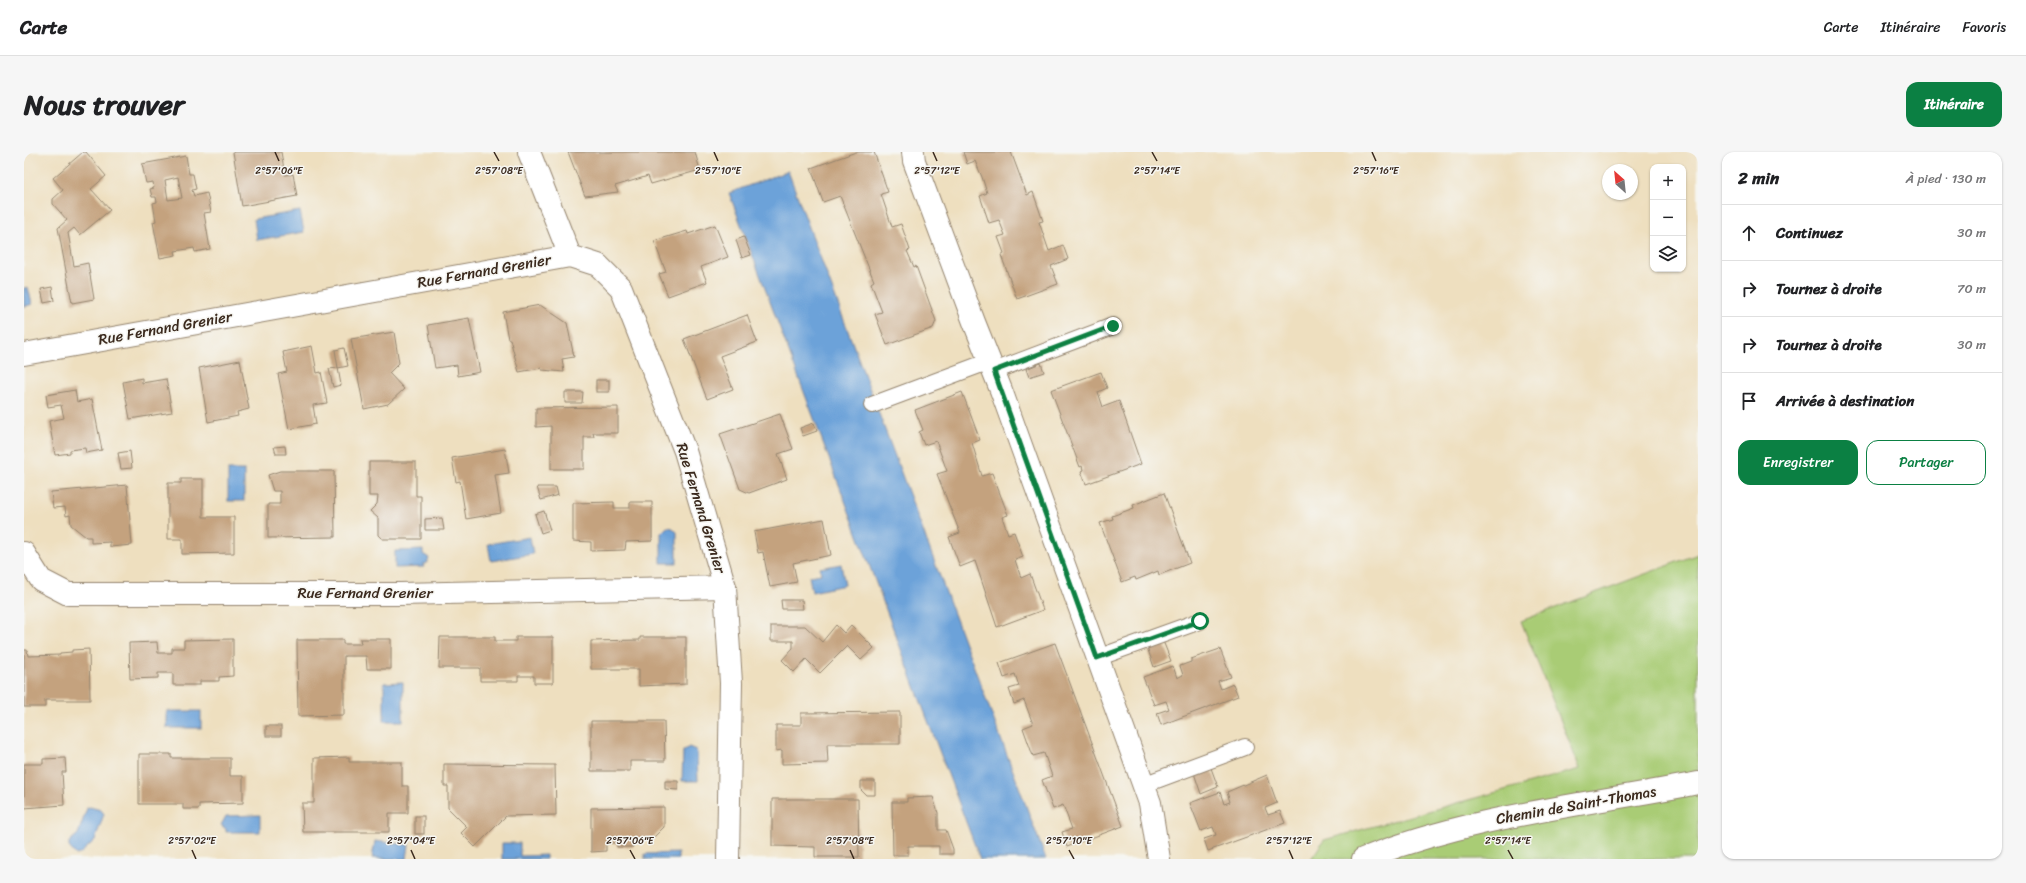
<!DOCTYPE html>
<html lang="fr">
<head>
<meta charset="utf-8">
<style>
  :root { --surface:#fff; --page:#f6f6f6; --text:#202124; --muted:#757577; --line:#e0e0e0; --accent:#0b8043 }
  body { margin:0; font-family:Sriracha,sans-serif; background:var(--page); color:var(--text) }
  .controls { position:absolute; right:12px; top:12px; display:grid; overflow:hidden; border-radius:8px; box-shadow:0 1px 3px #0004 }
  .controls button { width:36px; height:36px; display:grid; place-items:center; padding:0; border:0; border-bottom:1px solid var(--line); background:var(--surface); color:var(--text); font:20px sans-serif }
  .compass { position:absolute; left:1578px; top:12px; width:36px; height:36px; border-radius:50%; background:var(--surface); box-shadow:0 1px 3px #0004; rotate:333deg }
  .stop { position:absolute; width:12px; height:12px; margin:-9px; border:3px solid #0b8043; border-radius:50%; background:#fff }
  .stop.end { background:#0b8043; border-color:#fff; box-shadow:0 1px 4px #0008 }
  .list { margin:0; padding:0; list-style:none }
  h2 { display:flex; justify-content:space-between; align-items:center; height:52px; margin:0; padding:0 16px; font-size:17px }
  h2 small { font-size:13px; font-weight:400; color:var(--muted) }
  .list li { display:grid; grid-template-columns:26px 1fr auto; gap:12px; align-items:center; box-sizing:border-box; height:56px; padding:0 16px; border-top:1px solid var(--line) }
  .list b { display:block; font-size:15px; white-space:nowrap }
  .list em { font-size:13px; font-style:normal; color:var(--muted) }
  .actions { display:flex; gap:8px; padding:12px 16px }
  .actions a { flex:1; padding:9px 0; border:1px solid var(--accent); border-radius:12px; text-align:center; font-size:14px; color:var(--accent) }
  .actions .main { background:var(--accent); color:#fff }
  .icon { flex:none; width:22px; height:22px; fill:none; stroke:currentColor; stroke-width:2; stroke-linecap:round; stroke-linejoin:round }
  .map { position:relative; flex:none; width:1674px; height:707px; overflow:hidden; border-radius:12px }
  header { display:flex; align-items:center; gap:24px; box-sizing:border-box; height:56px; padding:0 20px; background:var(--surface); border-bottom:1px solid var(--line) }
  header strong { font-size:19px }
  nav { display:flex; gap:22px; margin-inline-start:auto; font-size:14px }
  .intro { display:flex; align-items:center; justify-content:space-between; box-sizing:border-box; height:96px; padding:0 24px }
  h1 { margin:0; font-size:28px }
  .button { padding:10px 18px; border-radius:12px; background:var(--accent); color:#fff; font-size:14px; font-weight:700 }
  main { display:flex; gap:24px; padding:0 24px }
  aside { flex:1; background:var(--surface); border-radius:12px; box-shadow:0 1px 3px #0004 }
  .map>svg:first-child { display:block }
  .green { fill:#a9cc75; stroke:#727b4a }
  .water { fill:#6ca2d9; stroke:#54667c }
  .building { fill:#c4a27e; fill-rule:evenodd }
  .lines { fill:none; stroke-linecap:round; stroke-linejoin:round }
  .service-casing { stroke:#94846e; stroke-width:18 }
  .minor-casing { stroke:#94846e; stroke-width:24 }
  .service { stroke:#fff; stroke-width:16 }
  .minor { stroke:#fff; stroke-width:22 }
  .route { stroke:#0b8043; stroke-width:5 }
  .ticks { fill:none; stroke:#3b2a1e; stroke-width:1.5 }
  .labels { text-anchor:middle; stroke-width:3; stroke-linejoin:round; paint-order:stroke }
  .street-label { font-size:15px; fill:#3b2a1e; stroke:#f6f6f2 }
  .ticks-label { font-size:10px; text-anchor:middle; fill:#3b2a1e; stroke:#f6f6f2; stroke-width:3; stroke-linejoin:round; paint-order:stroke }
</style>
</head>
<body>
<header>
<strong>Carte</strong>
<nav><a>Carte</a><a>Itinéraire</a><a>Favoris</a></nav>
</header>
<div class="intro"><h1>Nous trouver</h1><a class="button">Itinéraire</a></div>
<main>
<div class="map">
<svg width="1674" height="707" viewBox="0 0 1674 707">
  <rect width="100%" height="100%" fill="#f6f6f2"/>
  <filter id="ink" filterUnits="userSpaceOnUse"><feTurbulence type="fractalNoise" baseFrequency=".025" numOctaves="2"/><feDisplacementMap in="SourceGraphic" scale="8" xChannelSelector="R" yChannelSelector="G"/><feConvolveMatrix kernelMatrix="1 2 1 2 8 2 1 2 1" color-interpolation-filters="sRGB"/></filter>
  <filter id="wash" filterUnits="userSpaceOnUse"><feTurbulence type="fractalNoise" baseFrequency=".012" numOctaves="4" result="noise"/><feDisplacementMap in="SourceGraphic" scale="16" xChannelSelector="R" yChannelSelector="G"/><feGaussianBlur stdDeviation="0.9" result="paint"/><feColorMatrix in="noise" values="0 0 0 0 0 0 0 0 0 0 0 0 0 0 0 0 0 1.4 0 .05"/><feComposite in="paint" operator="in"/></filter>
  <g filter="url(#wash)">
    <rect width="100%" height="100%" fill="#eedfbf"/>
    <polygon class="green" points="1674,402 1674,707 1287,707 1300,688 1556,617 1497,469"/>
    <g class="water">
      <polygon points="764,19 1022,707 956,707 705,41"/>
      <polygon points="276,59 280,80 233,88 230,67"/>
      <polygon points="4,135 8,152 0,155 0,136"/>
      <rect x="204" y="318" width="16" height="31"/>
      <polygon points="643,375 649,376 653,380 653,411 637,411 637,381"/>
      <polygon points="506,385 509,402 467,409 464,392"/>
      <polygon points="399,398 399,402 405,406 403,411 399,413 400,415 371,416 371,399"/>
      <polygon points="817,412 821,433 788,440 785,424 797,422 796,416"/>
      <polygon points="379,530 379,569 360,569 360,531"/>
      <rect x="143" y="559" width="34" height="17"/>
      <polygon points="665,595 672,598 673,601 674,629 658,629 659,599"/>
      <polygon points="66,655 77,658 80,662 71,688 56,702 52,703 45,695 45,690 54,682 63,656"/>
      <polygon points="236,663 236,680 202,680 202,677 197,673 202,664"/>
      <polygon points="351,689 385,693 383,707 348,706"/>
      <polygon points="478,691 496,691 496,704 522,703 522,707 478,707"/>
      <polygon points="654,701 654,707 621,707 621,702"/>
    </g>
    <g id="blocks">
      <g class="building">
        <polygon points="59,0 62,0 82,24 67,37 86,58 56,83 50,76 44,81 50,114 64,111 70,147 48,151 34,76 43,68 29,52 29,47 39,38 29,26"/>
        <polygon points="209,0 257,0 261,23 269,22 273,44 218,54"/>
        <polygon points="544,0 671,0 676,18 627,32 624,24 591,34 594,40 561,44"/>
        <polygon points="832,0 850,0 864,40 857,42 868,75 877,72 886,98 883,99 890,115 892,114 912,169 909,176 863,193 851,162 858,160 847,131 850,129 816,44 799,50 787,16"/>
        <polygon points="939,0 987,0 1003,43 1009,40 1019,69 1015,70 1025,99 1039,93 1044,107 1027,114 1034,132 993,147 977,103 980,101 974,85 981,83 975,68 965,71 956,44 963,41 958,25 951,9 943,12"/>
        <path d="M162 4 165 22H169L172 37 168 38 170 44 183 41 187 60 180 61 186 97 171 100 170 96 151 99 152 103 136 106 129 70 132 69 129 51 133 50 132 45H128L126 37 130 36 129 30 122 31 118 12ZM154 25 158 46 144 48 141 28Z"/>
        <polygon points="691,73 704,105 677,115 683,130 644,144 635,122 642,120 630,89 663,79 664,82"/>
        <polygon points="720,85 727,103 718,106 712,88"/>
        <polygon points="28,135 30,149 20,151 17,137"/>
        <polygon points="516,153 543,171 550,205 538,207 540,220 518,218 517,216 495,220 486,187 484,187 479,160"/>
        <polygon points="723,163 733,190 696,204 709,237 683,247 660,187"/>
        <polygon points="445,166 456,220 434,224 433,213 411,216 404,173"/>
        <polygon points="370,180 375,211 365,221 380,237 364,252 340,257 327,187"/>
        <polygon points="288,194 293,221 297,220 303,251 289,253 292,272 265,277 254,222 263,220 259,200"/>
        <polygon points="320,196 324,214 314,216 311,198"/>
        <polygon points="216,208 225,257 213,260 214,264 184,270 175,216"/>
        <polygon points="1017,211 1020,220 1005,225 1002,217"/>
        <polygon points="314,216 317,233 309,235 305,217"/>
        <polygon points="1077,220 1083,236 1074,240 1079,255 1095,249 1117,312 1062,332 1057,319 1059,318 1058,314 1056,315 1027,238"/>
        <polygon points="118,226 118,231 142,227 148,260 106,267 99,230"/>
        <rect x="572" y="228" width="13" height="12"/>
        <polygon points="51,238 53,250 68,247 78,298 62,301 61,296 46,298 46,301 31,303 25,269 40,266 37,253 24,255 22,243"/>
        <polygon points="541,240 559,240 558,251 541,251"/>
        <polygon points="938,240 956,288 948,291 958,324 968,321 984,363 978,365 984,382 990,380 999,405 991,408 997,426 1006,422 1019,458 973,475 951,409 936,415 925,385 936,381 913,322 923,319 912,289 900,293 895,280 899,278 891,258"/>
        <polygon points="594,255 594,281 569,281 570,285 560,285 560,317 527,317 527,274 512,275 512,256"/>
        <polygon points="756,262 769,297 754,302 763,327 725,341 716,337 696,282"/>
        <polygon points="790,271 793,279 779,284 776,276"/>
        <polygon points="261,294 262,302 252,302 250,295"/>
        <polygon points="481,297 485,321 471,323 477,361 442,367 436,329 432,330 428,306"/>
        <polygon points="106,299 108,316 97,317 94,301"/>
        <polygon points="345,310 392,310 392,344 397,344 397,387 358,387 354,383 354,366 346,359 353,352 354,344 345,344"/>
        <polygon points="256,319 310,319 311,385 244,386 244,352 256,352 256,339 249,339 244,323"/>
        <polygon points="157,327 179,327 179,365 210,365 210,401 158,402 158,387 144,387 144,331 157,331"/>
        <polygon points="103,333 108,393 86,395 86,390 67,391 67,385 62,385 47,373 46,363 42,364 41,355 29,356 27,340"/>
        <polygon points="513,335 532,335 534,343 517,348"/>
        <polygon points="1140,341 1166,411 1135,423 1134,419 1112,428 1111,425 1098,430 1076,371 1089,367 1088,364 1110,356 1109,353"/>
        <polygon points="590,350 590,356 606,356 606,350 628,350 628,389 602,390 601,398 567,399 567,390 549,389 549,351"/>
        <polygon points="520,359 526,378 517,381 511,362"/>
        <polygon points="418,366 420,378 401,378 401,367"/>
        <polygon points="800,367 807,403 769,411 773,430 746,435 739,400 734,401 730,380"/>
        <polygon points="757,448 778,448 779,457 758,457"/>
        <polygon points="812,473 820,481 827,473 850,496 837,508 823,494 796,521 782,507 770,520 758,508 769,496 769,489 747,489 747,474 781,474 798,490"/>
        <polygon points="416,485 471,485 471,489 492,489 492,485 529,485 529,531 510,531 510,524 494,524 494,529 456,529 456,516 415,516"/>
        <polygon points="616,485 662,485 662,532 615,534 615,517 567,517 567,489 616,488"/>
        <polygon points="209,487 209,524 195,525 195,529 176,529 176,533 149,533 149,521 134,521 134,526 106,527 105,491 133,490 134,501 148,501 148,496 160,496 160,488"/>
        <polygon points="336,487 367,487 367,517 343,517 342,504 320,504 320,563 274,564 273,488 319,488 319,492 337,492"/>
        <polygon points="1139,489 1147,509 1130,515 1123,495"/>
        <polygon points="1031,491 1099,674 1043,695 1038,680 1048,677 1039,653 1029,657 1018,628 1028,624 1020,601 1009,604 999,576 1009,572 1000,548 990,552 985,537 995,534 991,522 980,526 975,511"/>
        <polygon points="65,497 66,548 21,548 21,555 0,555 0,498 3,498 4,504 36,503 36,501 48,500 48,498"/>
        <polygon points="1196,497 1207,525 1194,529 1197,537 1209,532 1214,544 1137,573 1133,561 1145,557 1142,549 1130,553 1119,525 1149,514 1153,526 1159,523 1156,514 1167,510 1167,507"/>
        <polygon points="876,560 876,592 803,592 804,611 758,612 758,598 752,599 752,573 777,573 777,561"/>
        <polygon points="567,569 640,569 641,609 606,609 606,619 567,619"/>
        <rect x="242" y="574" width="15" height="10"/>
        <polygon points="115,602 147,602 147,606 206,606 206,624 219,624 219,651 175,652 175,657 159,657 159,652 115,652"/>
        <polygon points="325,605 325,610 378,610 378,634 384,634 384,661 365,661 365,680 279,680 278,651 290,651 290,606"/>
        <polygon points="41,606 42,620 38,620 40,653 0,656 0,612 19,612 19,607"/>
        <polygon points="420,612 531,613 532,663 482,664 451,695 437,681 443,675 424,656 424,634 420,634"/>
        <polygon points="1187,616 1194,635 1177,642 1170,621"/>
        <polygon points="1243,623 1253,651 1241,656 1244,663 1256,659 1261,671 1184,699 1180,687 1192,683 1189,675 1177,679 1166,651 1196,640 1200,652 1206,650 1203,640"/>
        <polygon points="641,629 654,629 654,638 641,637"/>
        <polygon points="837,629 851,629 851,643 842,643 837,638"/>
        <polygon points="909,645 914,661 914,678 922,678 929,697 929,702 915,702 915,694 884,694 884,703 869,703 868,650 883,650 883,646"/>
        <polygon points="748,647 834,647 835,705 791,705 791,695 748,694"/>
        <polygon points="640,655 640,675 627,688 612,688 609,691 609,695 593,695 593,691 582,691 582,699 567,700 567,656"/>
        <rect x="391" y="664" width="9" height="18"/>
      </g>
    </g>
  </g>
  <g filter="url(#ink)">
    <use href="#blocks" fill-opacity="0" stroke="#94846e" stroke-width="1"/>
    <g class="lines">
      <g class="service-casing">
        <g id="service">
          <polyline points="970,219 1089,174"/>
          <polyline points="848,253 966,209"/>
          <polyline points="1073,506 1176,469"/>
          <polyline points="1119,633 1221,595"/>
        </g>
      </g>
      <g class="minor-casing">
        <g id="minor">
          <polyline points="505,0 546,104"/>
          <polyline points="889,0 890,9 950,170 977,238 1126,651 1135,707"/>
          <polyline points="0,202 546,104 574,113 597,136 661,299 701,435 707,531 704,707"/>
          <polyline points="0,401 17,428 44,442 376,442 701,435"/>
          <path d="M1339 707C1445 664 1562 653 1674 631"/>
        </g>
      </g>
      <use href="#service" class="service"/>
      <use href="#minor" class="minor"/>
    </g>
  </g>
  <g class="lines" filter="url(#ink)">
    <polyline class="route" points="1089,174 970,219 1073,506 1176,469"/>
  </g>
  <path class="ticks" d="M251 0 255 9M470 0 475 9M690 0 694 9M909 0 913 9M1128 0 1133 9M1348 0 1352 9M168 698 172 707M387 698 391 707M606 698 611 707M826 698 830 707M1045 698 1050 707M1265 698 1269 707M1484 698 1489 707"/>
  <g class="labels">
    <g class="street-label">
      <text transform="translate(460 119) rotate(-10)" y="5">Rue Fernand Grenier</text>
      <text transform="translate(141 176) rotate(-10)" y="5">Rue Fernand Grenier</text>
      <text transform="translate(677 356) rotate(73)" y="5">Rue Fernand Grenier</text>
      <text x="341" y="446">Rue Fernand Grenier</text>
      <text transform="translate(1552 653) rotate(-10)" y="5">Chemin de Saint-Thomas</text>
    </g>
  </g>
  <g class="ticks-label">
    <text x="694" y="22">2°57'10"E</text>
    <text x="1133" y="22">2°57'14"E</text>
    <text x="255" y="22">2°57'06"E</text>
    <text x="475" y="22">2°57'08"E</text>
    <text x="913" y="22">2°57'12"E</text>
    <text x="1352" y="22">2°57'16"E</text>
    <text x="168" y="692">2°57'02"E</text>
    <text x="387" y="692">2°57'04"E</text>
    <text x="606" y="692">2°57'06"E</text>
    <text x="826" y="692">2°57'08"E</text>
    <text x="1045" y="692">2°57'10"E</text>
    <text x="1265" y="692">2°57'12"E</text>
    <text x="1484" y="692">2°57'14"E</text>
  </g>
</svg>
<div class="controls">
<button>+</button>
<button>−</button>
<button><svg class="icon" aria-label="layers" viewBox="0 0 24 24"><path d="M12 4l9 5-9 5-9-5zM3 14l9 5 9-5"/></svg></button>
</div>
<svg class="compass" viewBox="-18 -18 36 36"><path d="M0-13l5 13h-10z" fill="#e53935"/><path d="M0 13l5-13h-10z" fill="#757577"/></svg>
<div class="stop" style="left:1176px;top:469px"></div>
<div class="stop end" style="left:1089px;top:174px"></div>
</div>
<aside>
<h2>2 min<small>À pied · 130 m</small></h2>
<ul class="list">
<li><svg class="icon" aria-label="ahead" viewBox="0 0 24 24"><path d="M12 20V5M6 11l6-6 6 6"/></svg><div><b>Continuez</b></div><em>30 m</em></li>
<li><svg class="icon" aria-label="right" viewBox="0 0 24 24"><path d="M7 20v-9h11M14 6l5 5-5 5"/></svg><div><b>Tournez à droite</b></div><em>70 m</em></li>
<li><svg class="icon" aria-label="right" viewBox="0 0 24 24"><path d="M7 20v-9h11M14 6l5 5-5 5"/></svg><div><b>Tournez à droite</b></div><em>30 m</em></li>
<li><svg class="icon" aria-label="arrive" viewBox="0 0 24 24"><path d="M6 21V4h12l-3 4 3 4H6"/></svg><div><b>Arrivée à destination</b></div></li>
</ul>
<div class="actions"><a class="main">Enregistrer</a><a>Partager</a></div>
</aside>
</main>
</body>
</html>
